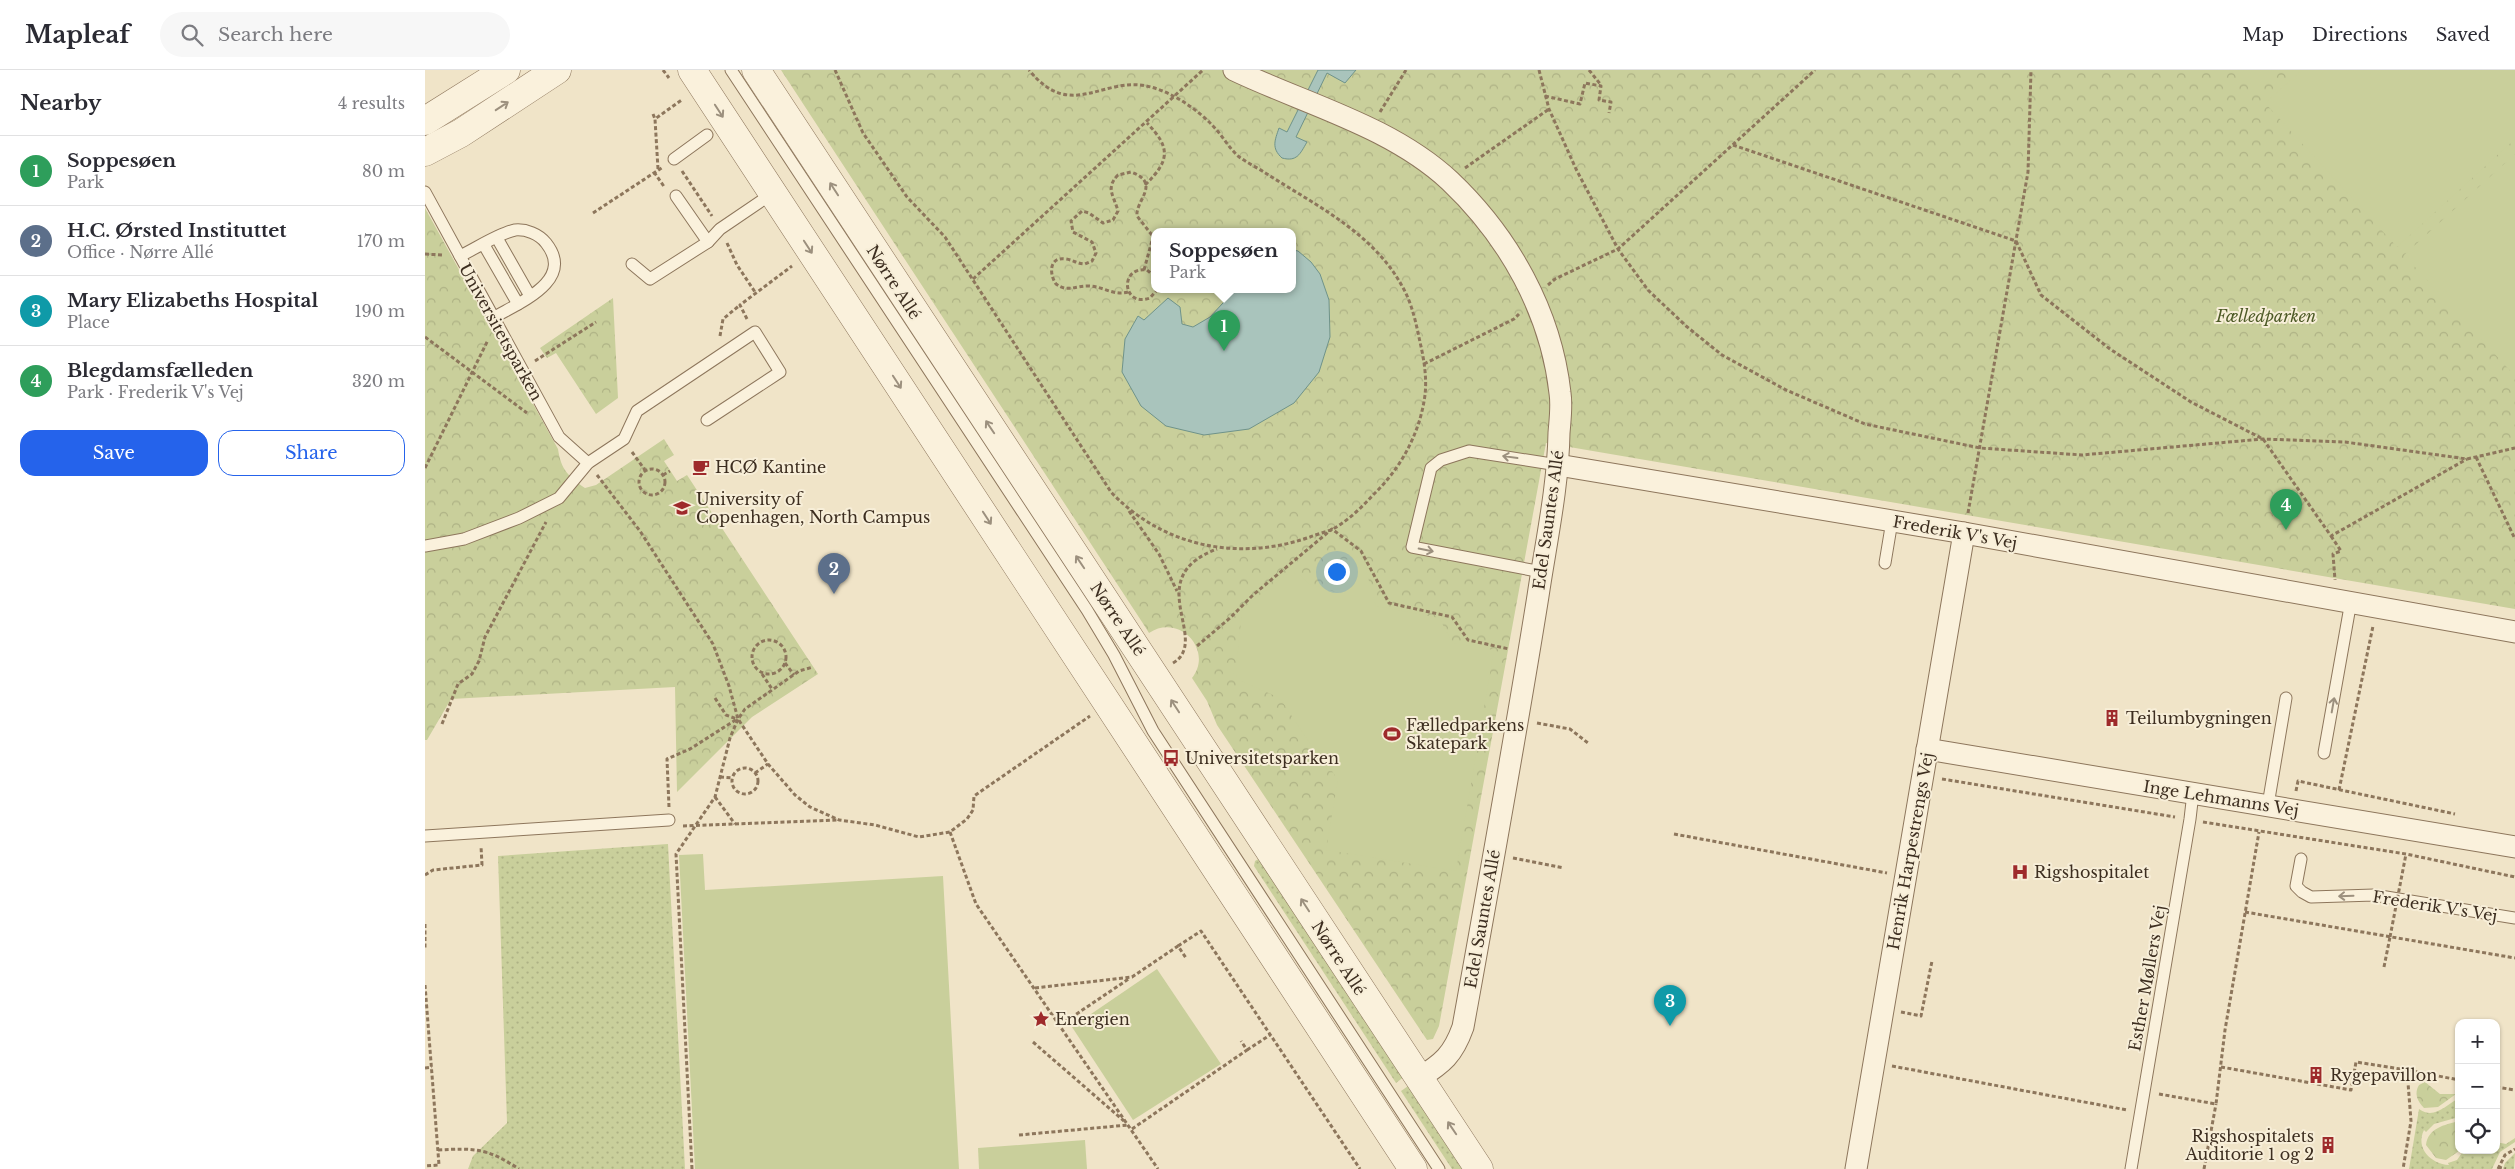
<!DOCTYPE html>
<html lang="en">
<head>
<meta charset="utf-8">
<style>
  :root { --surface:#fff; --page:#f7f7f7; --text:#2b2b33; --muted:#7c7c81; --line:#e1e1e2; --accent:#2563eb }
  body { margin:0; font-family:"Libre Baskerville",serif; background:var(--page); color:var(--text) }
  .controls { position:absolute; right:15px; bottom:15px; display:grid; overflow:hidden; border-radius:10px; box-shadow:0 1px 4px #0004 }
  .controls button { width:45px; height:45px; display:grid; place-items:center; padding:0; border:0; border-bottom:1px solid var(--line); background:var(--surface); color:var(--text); font:25px sans-serif }
  .you { position:absolute; left:911px; top:501px; width:18px; height:18px; margin:-12px; border:4px solid #fff; border-radius:50%; background:#1a73e8; box-shadow:0 0 0 8px #1a73e833 }
  .badge { display:grid; place-items:center; width:32px; height:32px; border-radius:50%; background:var(--accent); color:#fff; font-size:16px; font-weight:700 }
  .pin { position:absolute; translate:-50% -41px; filter:drop-shadow(0 1px 2px #0008) }
  .pin::after { content:''; position:absolute; top:26px; width:18px; height:15px; background:inherit; clip-path:polygon(0 0,100% 0,50% 100%) }
  .popup { position:absolute; left:726px; top:158px; width:145px; height:65px; box-sizing:border-box; display:grid; place-content:center; border-radius:10px; background:var(--surface); filter:drop-shadow(0 1px 4px #0005); font-size:16px; white-space:nowrap; color:var(--muted) }
  .popup b { font-size:19px; color:var(--text) }
  .popup::after { content:''; position:absolute; left:50%; top:100%; margin-left:-10px; border:10px solid transparent; border-top-color:var(--surface) }
  .list { margin:0; padding:0; list-style:none }
  h2 { display:flex; justify-content:space-between; align-items:center; height:65px; margin:0; padding:0 20px; font-size:21px }
  h2 small { font-size:16px; font-weight:400; color:var(--muted) }
  .list li { display:grid; grid-template-columns:32px 1fr auto; gap:15px; align-items:center; box-sizing:border-box; height:70px; padding:0 20px; border-top:1px solid var(--line) }
  .list b { display:block; font-size:19px; white-space:nowrap }
  .list p { margin:0; font-size:16px; white-space:nowrap; color:var(--muted) }
  .list em { font-size:16px; font-style:normal; color:var(--muted) }
  .actions { display:flex; gap:10px; padding:15px 20px }
  .actions a { flex:1; padding:11px 0; border:1px solid var(--accent); border-radius:15px; text-align:center; font-size:18px; color:var(--accent) }
  .actions .main { background:var(--accent); color:#fff }
  .icon { flex:none; width:28px; height:28px; fill:none; stroke:currentColor; stroke-width:2; stroke-linecap:round; stroke-linejoin:round }
  .map { position:relative; flex:none; width:2090px; height:1099px; overflow:hidden }
  header { display:flex; align-items:center; gap:30px; box-sizing:border-box; height:70px; padding:0 25px; background:var(--surface); border-bottom:1px solid var(--line) }
  header strong { font-size:24px }
  nav { display:flex; gap:28px; margin-inline-start:auto; font-size:18px }
  .search { width:350px; height:45px; background:var(--page); display:flex; align-items:center; gap:12px; box-sizing:border-box; padding:0 18px; border-radius:28px; color:var(--muted); font-size:19px }
  main { display:flex }
  aside { flex:1; background:var(--surface) }
  .map>svg:first-child { display:block }
  .grass { fill:url(#grass-dots) }
  .forest { fill:url(#forest-crowns); fill-rule:evenodd }
  .pitch { fill:#c9cf9b }
  .water { fill:#a9c4bc; stroke:#6f938a }
  .lines { fill:none; stroke-linecap:round; stroke-linejoin:round }
  .service-casing { stroke:#8d765c; stroke-width:13 }
  .minor-casing { stroke:#8d765c; stroke-width:23 }
  .tertiary-casing { stroke:#8d765c; stroke-width:29 }
  .path { stroke:#8d765c; stroke-width:3; stroke-dasharray:4 2.5; stroke-linecap:butt }
  .service { stroke:#faf1dc; stroke-width:11 }
  .minor { stroke:#faf1dc; stroke-width:21 }
  .tertiary { stroke:#faf1dc; stroke-width:28 }
  .path-bridge { stroke:#8d765c; stroke-width:3; stroke-dasharray:4 2.5; stroke-linecap:butt }
  .oneway { stroke:#9c907e }
  .labels { text-anchor:middle; stroke-width:4; stroke-linejoin:round; paint-order:stroke }
  .street-label { font-size:16px; fill:#3d2e20; stroke:#f7eed8 }
  .park-label { font-size:16px; font-style:italic; fill:#4d5a26; stroke:#f7eed8 }
  .poi-label { font-size:16px; fill:#3d2e20; stroke:#f7eed8; text-anchor:start }
</style>
</head>
<body>
<header>
<strong>Mapleaf</strong>
<div class="search"><svg class="icon" aria-label="search" viewBox="0 0 24 24"><circle cx="10" cy="10" r="6"/><path d="M15 15l6 6"/></svg>Search here</div>
<nav><a>Map</a><a>Directions</a><a>Saved</a></nav>
</header>
<main>
<aside>
<h2>Nearby<small>4 results</small></h2>
<ul class="list">
<li><span class="badge" style="background:#2e9e5b">1</span><div><b>Soppesøen</b><p>Park</p></div><em>80 m</em></li>
<li><span class="badge" style="background:#5c6f8a">2</span><div><b>H.C. Ørsted Instituttet</b><p>Office · Nørre Allé</p></div><em>170 m</em></li>
<li><span class="badge" style="background:#0f9aa8">3</span><div><b>Mary Elizabeths Hospital</b><p>Place</p></div><em>190 m</em></li>
<li><span class="badge" style="background:#2e9e5b">4</span><div><b>Blegdamsfælleden</b><p>Park · Frederik V's Vej</p></div><em>320 m</em></li>
</ul>
<div class="actions"><a class="main">Save</a><a>Share</a></div>
</aside>
<div class="map">
<svg width="2090" height="1099" viewBox="0 0 2090 1099">
  <defs>
    <pattern id="grass-dots" width="8" height="8" patternUnits="userSpaceOnUse" patternTransform="scale(1.25)"><rect width="8" height="8" fill="#c9cf9b"/><path d="M2 2h.1M6 6h.1" fill="none" stroke="#aeb285" stroke-width="1.8" stroke-linecap="round"/></pattern>
    <pattern id="forest-crowns" width="20" height="18" patternUnits="userSpaceOnUse" patternTransform="scale(1.25)"><rect width="20" height="18" fill="#c9cf9b"/><path d="M2 6a3 3 0 1 1 6 0M12 15a3 3 0 1 1 6 0" fill="none" stroke="#aeb285"/></pattern>
  </defs>
  <rect width="100%" height="100%" fill="#f0e4c8"/>
  <g class="grass">
    <polygon points="243,774 260,1099 43,1099 48,1086 82,1053 73,786"/>
    <polygon points="835,788 980,1006 971,1013 829,796 830,791"/>
    <polygon points="986,1014 1040,1099 1027,1099 976,1021"/>
    <path d="M2034 1028V1047L2009 1054 2001 1062 1999 1060C1990 1078 2006 1094 2024 1095L2023 1093 2032 1090 2039 1080H2071V1072L2081 1074 2090 1068V1072L2075 1082 2067 1099H1984L1994 1039C2009 1050 2021 1035 2034 1028Z"/>
    <polygon points="2090,1083 2089,1099 2078,1099 2080,1093"/>
  </g>
  <g class="forest">
    <path d="M356 0H2090V539L1121 373 1014 956 1008 969 1002 970 792 655 782 631 767 608C789 580 754 543 724 563L719 555ZM730 162H868V220H730Z"/>
    <path d="M0 138 133 379C136 400 144 407 160 418L171 415 239 369 249 385 239 391 252 411 262 405 393 604 327 647 252 722 250 617 26 629 2 670H0Z"/>
    <polygon points="188,228 193,328 171,344 131,283 122,288 115,278"/>
    <path d="M2000 1012 2015 1024H2031L2013 1037 1999 1038C1992 1031 1989 1023 1994 1015Z"/>
    <path d="M2034 1051V1081L2021 1090 2011 1088 2001 1075C2003 1058 2019 1055 2034 1051Z"/>
  </g>
  <g class="pitch">
    <polygon points="1813,0 1856,0 1832,21"/>
    <polygon points="1877,0 2090,0 2090,69 1972,177 1840,33"/>
    <polygon points="2090,84 2090,306 1979,185"/>
    <polygon points="937,486 951,536 1014,548 1028,573 1069,580 1031,801 901,780 913,710 907,701 903,701 855,628 816,611 807,601 811,599 817,541 823,534 865,502 874,504 884,514 917,524 911,492"/>
    <polygon points="278,784 280,820 518,806 534,1099 270,1099 254,785"/>
    <polygon points="732,899 796,994 708,1050 647,957"/>
    <polygon points="660,1070 662,1099 554,1099 553,1078"/>
  </g>
  <g class="water">
    <path d="M893 0H931L920 13 902 3 871 67 882 72C875 84 872 92 857 88 846 78 850 70 854 58L862 62Z"/>
    <polygon points="868,180 873,181 886,192 895,204 904,230 905,267 894,302 869,333 824,359 779,365 741,356 716,336 697,302 700,269 713,246 719,250 743,228 755,237 757,254 768,257 785,247 810,220 868,220"/>
  </g>
  <g class="lines">
    <g class="service-casing">
      <g id="service">
        <polyline points="306,0 662,540 689,585 728,661 1014,1099"/>
        <polyline points="249,89 282,65"/>
        <polyline points="0,122 134,367 163,393"/>
        <polyline points="251,126 283,172"/>
        <polyline points="72,168 105,226"/>
        <polyline points="59,175 93,234"/>
        <path d="M35 186C50 179 74 163 90 160 101 159 114 164 121 173 151 211 93 233 68 248"/>
        <polyline points="207,194 225,209 283,172 295,159 348,123"/>
        <polyline points="0,476 39,469 94,448 134,428 163,393 199,369 212,341 330,262 355,302 282,350"/>
        <polyline points="1460,493 1467,451"/>
        <polyline points="1117,502 987,477 1006,398 1016,390 1044,381 1133,395"/>
        <polyline points="1899,683 1926,531"/>
        <polyline points="1843,735 1861,628"/>
        <polyline points="0,766 244,750"/>
        <polyline points="1876,789 1871,816 1877,822 1886,827 1949,825 2090,848"/>
        <polyline points="1706,1099 1765,749 1768,723"/>
      </g>
    </g>
    <g class="minor-casing">
      <g id="minor">
        <path d="M809 0C880 34 966 56 1025 111 1084 167 1126 242 1135 323 1137 336 1135 350 1134 363 1133 418 1121 472 1113 526 1090 670 1064 813 1038 957 1028 985 1018 993 993 1009"/>
        <polyline points="1133,395 1539,463 2090,562"/>
        <polyline points="1502,679 2090,777"/>
        <polyline points="1431,1099 1539,463"/>
      </g>
    </g>
    <g class="tertiary-casing">
      <g id="tertiary">
        <polyline points="267,0 988,1099"/>
        <polyline points="331,0 1054,1099"/>
        <polyline points="0,51 81,0"/>
        <polyline points="0,82 36,63 132,0"/>
      </g>
    </g>
    <g class="path">
      <polyline points="238,0 244,8"/>
      <path d="M410 0 438 63 482 127 520 167 686 422C738 477 814 492 885 467 892 464 901 462 908 459 924 450 937 437 949 424 976 398 995 363 1000 325 1002 308 999 289 995 272 991 253 987 233 977 216 948 163 892 136 842 104 833 98 822 93 813 86 804 78 797 65 788 56 772 39 748 23 726 17 678 4 647 53 604 0"/>
      <polyline points="1114,0 1124,39 1151,99 1193,179 1223,220 1261,256 1297,285 1361,320 1440,354 1555,378 1657,385 1838,369 1920,372 2042,389 2090,378"/>
      <polyline points="1164,0 1176,15"/>
      <polyline points="1120,26 1155,34 1160,13 1176,16 1174,30 1186,32 1184,43"/>
      <polyline points="955,42 981,0"/>
      <polyline points="228,44 230,49"/>
      <polyline points="1308,75 1591,171 1616,225 1685,279 1766,332 1838,369 1906,466 2042,389"/>
      <polyline points="1040,98 1124,39"/>
      <polyline points="233,99 230,49 258,29"/>
      <polyline points="257,101 287,146"/>
      <polyline points="229,102 240,118"/>
      <path d="M720 115C746 90 745 77 722 53"/>
      <polyline points="168,143 238,97"/>
      <polyline points="302,173 312,195 330,222"/>
      <polyline points="0,184 17,185"/>
      <polyline points="719,200 728,167"/>
      <path d="M730 207 722 200C694 196 697 238 725 228L732 220"/>
      <polyline points="548,209 778,0"/>
      <polyline points="1123,215 1130,209 1193,179 1390,0"/>
      <path d="M703 222C689 226 679 217 665 216 651 215 643 223 631 214 624 204 624 186 641 189 648 190 653 194 660 194L667 191 671 183 667 172 648 162 646 151 657 141 664 143 678 153 688 150 693 141C689 126 680 118 693 105L706 102C737 113 710 131 712 146L730 169"/>
      <polyline points="322,249 315,235 367,196"/>
      <polyline points="295,266 298,249 315,235"/>
      <polyline points="0,267 102,343"/>
      <polyline points="110,291 171,252"/>
      <polyline points="999,294 1089,249 1094,244"/>
      <polyline points="207,382 220,400"/>
      <polyline points="2051,387 2090,469"/>
      <polyline points="0,398 63,270"/>
      <circle cx="227" cy="412" r="13"/>
      <polyline points="172,405 215,461 288,574 304,616 313,649 343,694 370,725 385,737 414,750 450,755 494,767 525,762 542,749 548,740 549,726 665,646"/>
      <polyline points="238,405 245,401"/>
      <polyline points="704,441 734,484 752,521"/>
      <polyline points="1543,443 1603,102 1606,0"/>
      <polyline points="1906,466 1916,481 1908,484 1910,510"/>
      <circle cx="344" cy="587" r="17"/>
      <polyline points="772,576 805,548 828,525 907,459 936,481 964,533 1027,547 1043,570 1084,579"/>
      <polyline points="360,593 369,605"/>
      <path d="M748 593C787 570 714 508 792 479"/>
      <polyline points="337,604 347,619"/>
      <polyline points="290,628 301,645 312,649"/>
      <polyline points="1112,653 1145,659 1163,673"/>
      <polyline points="17,654 33,614 47,604 54,591 60,567 121,452"/>
      <circle cx="320" cy="711" r="13"/>
      <polyline points="330,703 343,694"/>
      <polyline points="295,707 308,708"/>
      <polyline points="1517,709 1750,747"/>
      <polyline points="1914,720 1948,556"/>
      <polyline points="1871,721 1873,711 2030,744"/>
      <polyline points="290,727 310,754"/>
      <polyline points="244,737 242,689 265,679 312,649"/>
      <polyline points="1778,752 1981,784 2090,807"/>
      <polyline points="258,756 412,750"/>
      <polyline points="525,762 551,834 733,1099"/>
      <polyline points="1249,764 1462,803"/>
      <polyline points="1088,788 1139,798"/>
      <polyline points="0,805 8,800 57,795 56,776"/>
      <polyline points="1820,842 2090,888"/>
      <polyline points="0,854 0,878"/>
      <polyline points="753,876 776,861 935,1099"/>
      <polyline points="1959,897 1965,867"/>
      <polyline points="0,915 14,1095 0,1096"/>
      <polyline points="610,918 707,907 753,876 761,888"/>
      <polyline points="1476,942 1496,946 1507,891"/>
      <polyline points="635,955 705,908"/>
      <polyline points="608,972 699,1051"/>
      <polyline points="822,980 845,965"/>
      <polyline points="1467,996 1702,1040"/>
      <polyline points="1796,997 1926,1020 1931,992 1982,1000 1986,1051 1978,1099"/>
      <polyline points="0,998 7,997"/>
      <polyline points="1982,1000 2034,1010"/>
      <polyline points="2071,1017 2090,1020"/>
      <polyline points="1734,1024 1791,1034 1800,960 1834,762"/>
      <polyline points="707,1059 822,980 816,971"/>
      <polyline points="594,1065 703,1055"/>
      <path d="M13 1080C50 1078 62 1078 94 1099"/>
      <polyline points="2073,1097 2081,1099"/>
      <polyline points="267,1099 251,784 290,727 305,668 313,649 320,639 374,601 388,597"/>
      <polyline points="1779,1099 1791,1034"/>
      <polyline points="2073,1099 2080,1085 2090,1079"/>
    </g>
    <use href="#service" class="service"/>
    <use href="#minor" class="minor"/>
    <use href="#tertiary" class="tertiary"/>
    <polyline class="path-bridge" points="1965,867 1981,784"/>
  </g>
  <defs><path id="oneway-shaft" d="M-6 0H5M1.5-3L5.5 0L1.5 3" fill="none" stroke-width="1.6" stroke-linecap="round" stroke-linejoin="round" transform="scale(1.25)"/></defs>
  <g class="oneway">
    <use href="#oneway-shaft" transform="translate(77 36) rotate(-33)"/>
    <use href="#oneway-shaft" transform="translate(294 41) rotate(57)"/>
    <use href="#oneway-shaft" transform="translate(409 119) rotate(-123)"/>
    <use href="#oneway-shaft" transform="translate(383 177) rotate(57)"/>
    <use href="#oneway-shaft" transform="translate(472 312) rotate(57)"/>
    <use href="#oneway-shaft" transform="translate(565 357) rotate(-124)"/>
    <use href="#oneway-shaft" transform="translate(1085 387) rotate(-172)"/>
    <use href="#oneway-shaft" transform="translate(562 448) rotate(57)"/>
    <use href="#oneway-shaft" transform="translate(1001 480) rotate(11)"/>
    <use href="#oneway-shaft" transform="translate(655 492) rotate(-124)"/>
    <use href="#oneway-shaft" transform="translate(1908 635) rotate(-80)"/>
    <use href="#oneway-shaft" transform="translate(750 636) rotate(-123)"/>
    <use href="#oneway-shaft" transform="translate(1921 826) rotate(178)"/>
    <use href="#oneway-shaft" transform="translate(880 835) rotate(-123)"/>
    <use href="#oneway-shaft" transform="translate(1027 1058) rotate(-124)"/>
  </g>
  <defs>
    <g id="cafe-bare" transform="scale(1.35)"><path d="M-5.5-4.5H6V0H3Q3 3.5 0 3.5H-2.5Q-5.5 3.5-5.5 0ZM3-3.2v2h1.7v-2ZM-6 4.5H4V6H-6Z" fill="#9e2a2b" stroke="#f7eed8" stroke-width="2.5" paint-order="stroke"/></g>
    <g id="university-bare" transform="scale(1.35)"><path d="M0-5L7-2L0 1L-7-2ZM-4 1L0 2.5L4 1V4Q0 6-4 4Z" fill="#9e2a2b" stroke="#f7eed8" stroke-width="2.5" paint-order="stroke"/></g>
    <g id="building-bare" transform="scale(1.35)"><path d="M-4-6H4V6H1V3H-1V6H-4ZM-2.5-4.3h1.7v1.8h-1.7ZM.8-4.3h1.7v1.8H.8ZM-2.5-1h1.7V.8h-1.7ZM.8-1h1.7V.8H.8Z" fill="#9e2a2b" stroke="#f7eed8" stroke-width="2.5" paint-order="stroke"/></g>
    <g id="stadium-bare" transform="scale(1.35)"><path d="M0-5a6.5 5 0 1 0 0 10a6.5 5 0 1 0 0-10ZM-3.5-1.8h7v3.6h-7Z" fill="#9e2a2b" stroke="#f7eed8" stroke-width="2.5" paint-order="stroke"/></g>
    <g id="bus-bare" transform="scale(1.35)"><path d="M-5-6H5V4H4V6H2V4H-2V6H-4V4H-5ZM-3.5-4V0h7V-4ZM-3.5 1.2v1.5H-2V1.2ZM2 1.2v1.5H3.5V1.2Z" fill="#9e2a2b" stroke="#f7eed8" stroke-width="2.5" paint-order="stroke"/></g>
    <g id="hospital-bare" transform="scale(1.35)"><path d="M-5-5h3v3.5h4V-5h3V5h-3V1.5h-4V5h-3Z" fill="#9e2a2b" stroke="#f7eed8" stroke-width="2.5" paint-order="stroke"/></g>
    <g id="sight-bare" transform="scale(1.35)"><path d="M0-6L1.8-2.2L6-1.7L2.9 1.2L3.7 5.4L0 3.3L-3.7 5.4L-2.9 1.2L-6-1.7L-1.8-2.2Z" fill="#9e2a2b" stroke="#f7eed8" stroke-width="2.5" paint-order="stroke"/></g>
  </defs>
  <g fill-rule="evenodd">
    <use href="#cafe-bare" x="276" y="397"/>
    <use href="#university-bare" x="257" y="438"/>
    <use href="#building-bare" x="1687" y="648"/>
    <use href="#stadium-bare" x="967" y="664"/>
    <use href="#bus-bare" x="746" y="688"/>
    <use href="#hospital-bare" x="1595" y="802"/>
    <use href="#sight-bare" x="616" y="949"/>
    <use href="#building-bare" x="1891" y="1005"/>
    <use href="#building-bare" x="1903" y="1075"/>
  </g>
  <g class="labels">
    <g class="street-label">
      <text transform="translate(469 212) rotate(57)" y="6">Nørre Allé</text>
      <text transform="translate(76 262) rotate(61)" y="6">Universitetsparken</text>
      <text transform="translate(1123 450) rotate(-82)" y="6">Edel Sauntes Allé</text>
      <text transform="translate(1530 462) rotate(10)" y="6">Frederik V's Vej</text>
      <text transform="translate(693 549) rotate(56)" y="6">Nørre Allé</text>
      <text transform="translate(1796 728) rotate(9)" y="6">Inge Lehmanns Vej</text>
      <text transform="translate(1485 781) rotate(-80)" y="6">Henrik Harpestrengs Vej</text>
      <text transform="translate(2010 836) rotate(9)" y="6">Frederik V's Vej</text>
      <text transform="translate(1057 849) rotate(-80)" y="6">Edel Sauntes Allé</text>
      <text transform="translate(914 888) rotate(57)" y="6">Nørre Allé</text>
      <text transform="translate(1722 908) rotate(-80)" y="6">Esther Møllers Vej</text>
    </g>
    <g class="park-label">
      <text x="1841" y="252">Fælledparken</text>
    </g>
    <g class="poi-label">
      <text x="290" y="403">HCØ Kantine</text>
      <text x="271" y="435">University of<tspan x="271" dy="18">Copenhagen, North Campus</tspan></text>
      <text x="1701" y="654">Teilumbygningen</text>
      <text x="981" y="661">Fælledparkens<tspan x="981" dy="18">Skatepark</tspan></text>
      <text x="760" y="694">Universitetsparken</text>
      <text x="1609" y="808">Rigshospitalet</text>
      <text x="630" y="955">Energien</text>
      <text x="1905" y="1011">Rygepavillon</text>
      <text x="1889" y="1072" text-anchor="end">Rigshospitalets<tspan x="1889" dy="18">Auditorie 1 og 2</tspan></text>
    </g>
  </g>
</svg>
<div class="controls">
<button>+</button>
<button>−</button>
<button><svg class="icon" aria-label="locate" viewBox="0 0 24 24"><circle cx="12" cy="12" r="6"/><path d="M12 2v4M12 18v4M2 12h4M18 12h4"/></svg></button>
</div>
<div class="you"></div>
<div class="pin badge" style="left:799px;top:281px;background:#2e9e5b">1</div>
<div class="popup"><b>Soppesøen</b>Park</div>
<div class="pin badge" style="left:409px;top:524px;background:#5c6f8a">2</div>
<div class="pin badge" style="left:1245px;top:956px;background:#0f9aa8">3</div>
<div class="pin badge" style="left:1861px;top:460px;background:#2e9e5b">4</div>
</div>
</main>
</body>
</html>
